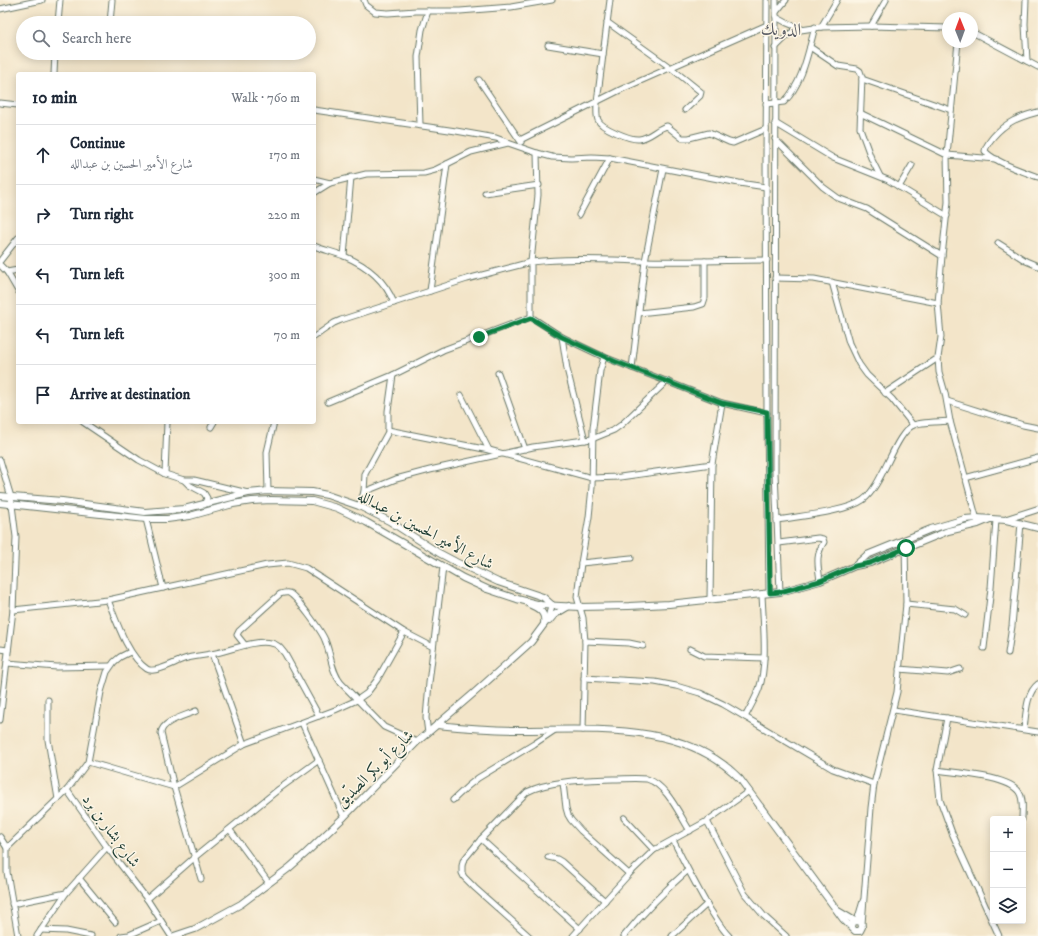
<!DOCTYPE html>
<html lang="en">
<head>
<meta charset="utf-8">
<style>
  :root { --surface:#fff; --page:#f6f6f7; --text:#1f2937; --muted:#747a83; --line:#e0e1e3 }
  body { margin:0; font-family:"IM FELL DW Pica",Amiri,serif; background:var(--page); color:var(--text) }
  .controls { position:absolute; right:12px; bottom:12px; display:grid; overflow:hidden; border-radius:4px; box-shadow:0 2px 10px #0003 }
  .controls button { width:36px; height:36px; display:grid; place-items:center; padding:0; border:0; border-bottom:1px solid var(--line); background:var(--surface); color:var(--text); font:20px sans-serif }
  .compass { position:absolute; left:942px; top:12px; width:36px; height:36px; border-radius:50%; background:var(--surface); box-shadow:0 2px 10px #0003; rotate:359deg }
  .stop { position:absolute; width:12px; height:12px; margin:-9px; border:3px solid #0b8043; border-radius:50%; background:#fff }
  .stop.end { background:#0b8043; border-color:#fff; box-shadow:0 1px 4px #0008 }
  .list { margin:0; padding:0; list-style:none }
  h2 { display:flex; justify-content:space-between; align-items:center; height:52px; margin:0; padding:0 16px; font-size:17px }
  h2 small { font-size:13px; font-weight:400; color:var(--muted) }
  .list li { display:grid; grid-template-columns:26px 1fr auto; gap:12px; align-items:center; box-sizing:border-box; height:60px; padding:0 16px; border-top:1px solid var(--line) }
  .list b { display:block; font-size:15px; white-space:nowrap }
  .list p { margin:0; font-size:13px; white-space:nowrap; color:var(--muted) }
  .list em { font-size:13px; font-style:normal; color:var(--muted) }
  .icon { flex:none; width:22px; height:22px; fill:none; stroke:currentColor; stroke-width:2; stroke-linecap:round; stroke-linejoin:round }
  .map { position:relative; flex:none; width:1038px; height:936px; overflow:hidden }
  .search { position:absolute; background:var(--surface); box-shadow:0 2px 10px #0003; left:16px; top:16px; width:300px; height:44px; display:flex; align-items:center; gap:10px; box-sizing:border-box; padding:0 14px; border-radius:22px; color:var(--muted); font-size:15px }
  .panel { position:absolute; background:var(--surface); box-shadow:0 2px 10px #0003; left:16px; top:72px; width:300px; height:352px; border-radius:4px }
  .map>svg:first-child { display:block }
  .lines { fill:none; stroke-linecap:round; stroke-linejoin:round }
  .minor-casing { stroke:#697868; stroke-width:7 }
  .tertiary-casing { stroke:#697868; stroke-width:8 }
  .minor { stroke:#fff; stroke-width:5 }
  .tertiary { stroke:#fff; stroke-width:6 }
  .route { stroke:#0b8043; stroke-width:5 }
  .labels { text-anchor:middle; stroke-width:3; stroke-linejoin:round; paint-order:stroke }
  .street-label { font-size:16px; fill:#1f3d34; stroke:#fcf5e5 }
  .neighbourhood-label { font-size:17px; fill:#5a5d65; stroke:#fcf5e5 }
</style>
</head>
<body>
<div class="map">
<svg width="1038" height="936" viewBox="0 0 1038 936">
  <rect width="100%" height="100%" fill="#fcf5e5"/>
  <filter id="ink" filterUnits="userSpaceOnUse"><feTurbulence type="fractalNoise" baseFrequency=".025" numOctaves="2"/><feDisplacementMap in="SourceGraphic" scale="8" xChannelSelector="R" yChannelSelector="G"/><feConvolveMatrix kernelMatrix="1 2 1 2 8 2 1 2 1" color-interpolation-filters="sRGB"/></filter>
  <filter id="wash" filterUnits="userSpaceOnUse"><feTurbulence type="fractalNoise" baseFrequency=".012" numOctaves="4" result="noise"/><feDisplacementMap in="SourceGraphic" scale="16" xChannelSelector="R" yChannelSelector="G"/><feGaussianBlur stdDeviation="0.9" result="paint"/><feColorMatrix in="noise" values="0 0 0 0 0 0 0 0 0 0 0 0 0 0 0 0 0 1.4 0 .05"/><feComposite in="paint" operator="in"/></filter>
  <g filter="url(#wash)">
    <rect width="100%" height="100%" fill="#f3e5c9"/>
  </g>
  <g filter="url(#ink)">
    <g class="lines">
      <g class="minor-casing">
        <g id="minor">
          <polyline points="364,0 366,5 375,12 388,13 416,11 460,11 511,7 552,0"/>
          <path d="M610 0 597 102C597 107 596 115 598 120 601 128 631 140 639 139 650 138 657 128 667 126L682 138H689L709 133 729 142 733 143 766 129"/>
          <polyline points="767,0 766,158 767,413 769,593"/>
          <polyline points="776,0 775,472 780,592"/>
          <polyline points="1026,0 1025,24 1027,61"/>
          <polyline points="0,9 42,0"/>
          <polyline points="777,11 786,0"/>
          <polyline points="776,17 787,23 802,29"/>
          <polyline points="607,22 671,68 701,92 700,96 685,110"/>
          <polyline points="58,23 60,0"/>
          <polyline points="110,23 112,0"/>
          <polyline points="871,26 886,0"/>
          <polyline points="821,27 837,0"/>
          <polyline points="972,32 1038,67"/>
          <polyline points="958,42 947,155 948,202 942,256 938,303 941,337 938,358 939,372 945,393 950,421 977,520"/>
          <polyline points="548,45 603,54"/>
          <polyline points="810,47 838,66 857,69 860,71 862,77 860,128 871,158 880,176"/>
          <polyline points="775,48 788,35 794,31 821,27 871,26 948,28"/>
          <polyline points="54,74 55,53"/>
          <polyline points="862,79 951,110"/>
          <polyline points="479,80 521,142"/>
          <polyline points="0,103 18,105"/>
          <path d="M766 104 784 102C803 83 808 52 815 27"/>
          <polyline points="314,110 456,131 496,138 507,142"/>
          <path d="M1038 112C1019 117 1006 122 993 137 990 141 986 145 985 151 994 162 1024 172 1038 177"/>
          <polyline points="860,113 947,155 996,159"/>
          <polyline points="775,123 833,158 888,180 947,216"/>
          <polyline points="420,125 418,57 422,30 428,11"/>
          <polyline points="775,139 823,187 838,198 867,209 942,256"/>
          <polyline points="520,140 622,89 767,25"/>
          <polyline points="314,179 330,183 366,174 424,173 435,170 471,152 508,143 537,153 552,157 571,158 592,157 610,158 739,183 766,187"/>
          <polyline points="899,187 912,165"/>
          <polyline points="314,193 330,183"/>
          <polyline points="485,193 539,185"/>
          <polyline points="579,215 610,158"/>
          <polyline points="998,243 1026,261 1038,266"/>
          <path d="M314 246C324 250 334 252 344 256 366 265 385 280 394 303"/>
          <polyline points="344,256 351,177"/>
          <polyline points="0,261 18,238"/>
          <polyline points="0,265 7,272 18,291"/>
          <polyline points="7,272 18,270"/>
          <polyline points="775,278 814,279 938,303"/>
          <polyline points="832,282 849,343 859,364 867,375 892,399 913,425"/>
          <polyline points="430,291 447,164"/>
          <polyline points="639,313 694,307 703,304 705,298 705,261"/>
          <path d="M531 317V262C568 258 606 260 644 261 685 262 726 260 767 260"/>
          <polyline points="531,317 562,337 604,357"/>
          <polyline points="314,337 334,323 341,320 467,279 531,262 538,195 537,153"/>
          <polyline points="562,337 567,369 585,440"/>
          <polyline points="632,368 645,261 663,169"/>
          <polyline points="498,373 525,449"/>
          <polyline points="885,393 938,358"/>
          <polyline points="461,395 489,450"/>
          <polyline points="947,401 1023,425 1038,428"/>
          <polyline points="328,402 393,375 443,350 531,317"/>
          <polyline points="83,422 139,460 165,474 184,480 194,480 248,493"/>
          <polyline points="211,427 214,422"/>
          <polyline points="388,430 489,450 592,478 620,477 712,464"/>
          <polyline points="0,460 11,497 16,537 13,610 0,720"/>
          <polyline points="165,474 167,422"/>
          <polyline points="965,478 1038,458"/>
          <polyline points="184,480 189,485 204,493 207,498 204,505"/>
          <polyline points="268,491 267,452 274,422"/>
          <polyline points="364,492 396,479 430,470 533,447 592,439 614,430 621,425 667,381"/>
          <polyline points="359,506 364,492 365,474 388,432 388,411 393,375"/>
          <polyline points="146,519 163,588"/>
          <path d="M777 520C799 516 846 512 863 500 883 486 895 432 914 425 919 422 942 422 950 421"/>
          <path d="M779 543 818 538 823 539 824 542C815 556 818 565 820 581"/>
          <polyline points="581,563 631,558"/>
          <path d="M108 600C116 620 128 657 147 669 155 674 175 662 184 659 193 656 202 656 211 654 228 652 254 639 271 643 278 644 281 649 285 654L319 716"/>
          <polyline points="710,600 712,464 722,403"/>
          <polyline points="906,604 955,609 965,615"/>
          <polyline points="13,610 108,600 267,565 288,563 306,568 404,632 433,647"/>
          <polyline points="585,641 629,643 643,646"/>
          <path d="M245 645 237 635 239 631 280 594C283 593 286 592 289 593 297 597 322 632 325 640 331 654 331 671 341 683L384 727 417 742"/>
          <polyline points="984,648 991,588 996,520"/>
          <polyline points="0,649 8,650"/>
          <polyline points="690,649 704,656 764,658"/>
          <polyline points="1008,653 1012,626 1021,523"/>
          <polyline points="212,654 244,744"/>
          <polyline points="7,663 57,667 110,666"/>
          <polyline points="899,669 948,673 960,669"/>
          <polyline points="584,678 655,682 676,686 700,693 723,704 833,769 874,784"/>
          <polyline points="48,700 48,740 58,799"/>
          <polyline points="894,710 1038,732"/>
          <path d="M196 711C185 716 162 721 161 733L174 787 201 879"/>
          <path d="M745 717C750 708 755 699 759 689 768 664 763 622 762 594"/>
          <polyline points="947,718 937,770 940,800 952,833 999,936"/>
          <polyline points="302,723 344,817"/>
          <path d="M1024 729C1026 715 1026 693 1038 684"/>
          <polyline points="583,730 585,641 583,618 577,597 581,563 589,517 592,487 593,428 600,371 604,357 722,403 767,413"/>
          <polyline points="428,733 426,718 429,683 443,567"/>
          <polyline points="88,762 174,787 244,744 335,710 357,700 367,693 377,680 404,632"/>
          <path d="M937 770C956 773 1009 776 1019 792 1024 799 1022 810 1022 819"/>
          <polyline points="563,783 566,808 568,815 571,820 581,831 629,874"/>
          <polyline points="67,790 107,847 147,899 171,936"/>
          <polyline points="453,800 468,786 478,778 534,744 555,730"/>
          <polyline points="624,818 654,850"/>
          <polyline points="707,821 745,894 764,916 786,936"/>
          <polyline points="230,830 269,883"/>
          <polyline points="0,837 7,848"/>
          <polyline points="481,839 580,929"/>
          <path d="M673 840C685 864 697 888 711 911 717 920 722 929 729 936"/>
          <polyline points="548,857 557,859 562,862 605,901"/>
          <polyline points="79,878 115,922"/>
          <polyline points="147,899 195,857 279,789 319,760"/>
          <polyline points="12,904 66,893"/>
          <polyline points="857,921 863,901"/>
          <polyline points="862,924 871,808 874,784 897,692 906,604 905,540"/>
          <polyline points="41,930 66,931 91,936"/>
          <polyline points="18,936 7,872 7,848 67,790 88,762 101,692 107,672 114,662 120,657 130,652"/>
          <polyline points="37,936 66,893 107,847"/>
          <polyline points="121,936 129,935 161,921"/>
          <path d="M529 936 475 888 464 877 462 873V866L463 861 481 839 527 792C551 780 586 780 613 779 624 779 635 778 647 779 667 785 679 814 690 831"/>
          <polyline points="573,936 629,874 654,850 707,821 749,791"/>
          <path d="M624 936C643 913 664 891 687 871"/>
          <polyline points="672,936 707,904"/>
        </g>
      </g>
      <g class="tertiary-casing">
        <g id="tertiary">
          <polyline points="0,496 62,501 145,512 184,509 248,493 268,491 312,492 327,495 359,506 389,521 439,553 456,562 498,582 543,597 552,605"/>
          <polyline points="0,503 146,519 167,519 190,516 233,504 252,501 271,500 312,501 337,508 366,522 463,578 487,589 517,599 541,605 580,607 629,606 669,604 780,592 820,581 855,566 870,563 948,531 978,524 990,519"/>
          <polyline points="1007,519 1038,509"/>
          <polyline points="856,565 867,555 931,529 965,519 977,518 1006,520 1038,528"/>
          <path d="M529 604C538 608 546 612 544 623"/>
          <polyline points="549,621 554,615 569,606"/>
          <path d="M437 725C465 728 491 730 519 730 593 730 684 721 740 779L843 919 855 931H860L862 927 861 922 857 921 853 922 852 927"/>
          <polyline points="838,911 855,921"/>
          <polyline points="174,936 195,929 241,904 289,868 306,853 344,817 417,742 474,693 531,642 548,619 552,605"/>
        </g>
      </g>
      <use href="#minor" class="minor"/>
      <use href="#tertiary" class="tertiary"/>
    </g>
  </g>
  <g class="lines" filter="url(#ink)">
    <polyline class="route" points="479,337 531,318 562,337 614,361 722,403 767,412 770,593 780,592 820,581 855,566 870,563 906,548"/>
  </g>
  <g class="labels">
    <g class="street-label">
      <text transform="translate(426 529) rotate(28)" y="6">شارع الأمير الحسين بن عبدالله</text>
      <text transform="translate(374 768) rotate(-45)" y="6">شارع أبو بكر الصدّيق</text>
      <text transform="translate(112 830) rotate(54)" y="6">شارع بشار بن برد</text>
    </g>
    <g class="neighbourhood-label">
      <text x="781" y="35">الدويك</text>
    </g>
  </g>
</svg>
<div class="controls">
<button>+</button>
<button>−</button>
<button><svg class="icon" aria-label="layers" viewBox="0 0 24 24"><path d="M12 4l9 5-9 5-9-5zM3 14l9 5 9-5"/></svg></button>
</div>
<svg class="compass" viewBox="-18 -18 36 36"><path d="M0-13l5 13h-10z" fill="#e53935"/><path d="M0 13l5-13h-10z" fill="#747a83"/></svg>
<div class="stop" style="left:906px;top:548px"></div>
<div class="stop end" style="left:479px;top:337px"></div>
<div class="search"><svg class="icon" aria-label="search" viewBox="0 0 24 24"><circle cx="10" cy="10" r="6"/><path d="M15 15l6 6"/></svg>Search here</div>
<section class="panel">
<h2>10 min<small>Walk · 760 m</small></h2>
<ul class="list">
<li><svg class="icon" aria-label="ahead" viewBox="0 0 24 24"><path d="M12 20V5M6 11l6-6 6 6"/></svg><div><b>Continue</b><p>شارع الأمير الحسين بن عبدالله</p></div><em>170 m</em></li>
<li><svg class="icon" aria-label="right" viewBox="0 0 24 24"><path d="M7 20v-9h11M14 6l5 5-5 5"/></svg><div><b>Turn right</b></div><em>220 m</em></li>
<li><svg class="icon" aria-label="left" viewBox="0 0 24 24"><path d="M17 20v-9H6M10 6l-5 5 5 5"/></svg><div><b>Turn left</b></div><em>300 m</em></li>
<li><svg class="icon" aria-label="left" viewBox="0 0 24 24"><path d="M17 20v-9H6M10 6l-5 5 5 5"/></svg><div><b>Turn left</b></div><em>70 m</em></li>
<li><svg class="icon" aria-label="arrive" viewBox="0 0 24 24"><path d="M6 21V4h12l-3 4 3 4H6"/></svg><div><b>Arrive at destination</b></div></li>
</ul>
</section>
</div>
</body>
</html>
